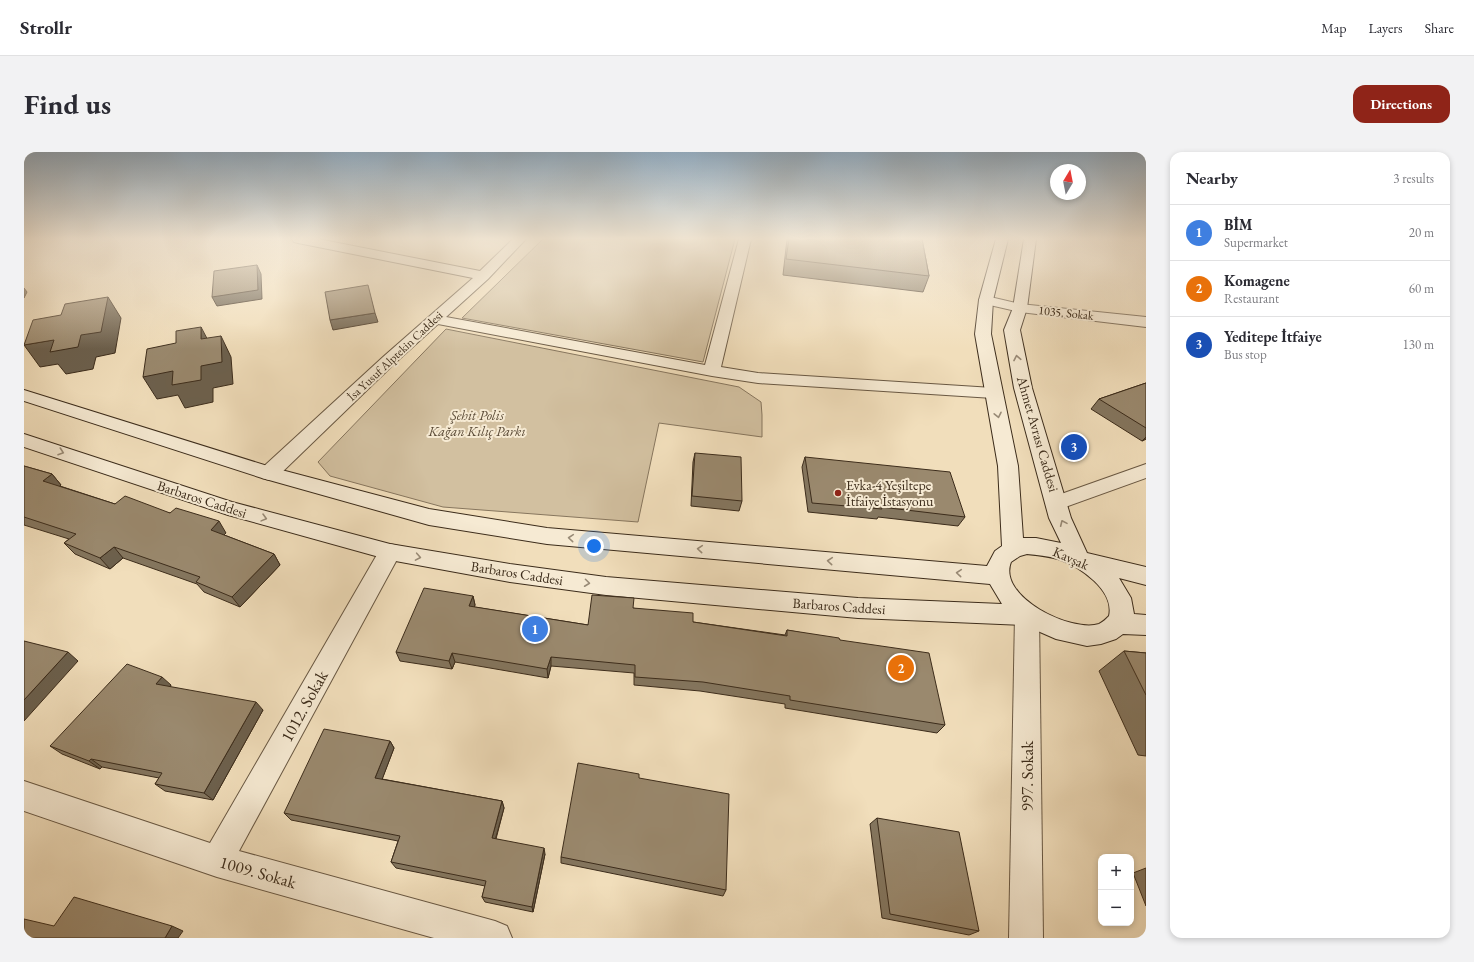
<!DOCTYPE html>
<html lang="en">
<head>
<meta charset="utf-8">
<style>
  :root { --surface:#fff; --page:#f2f2f3; --text:#2b2b33; --muted:#7c7c81; --line:#e1e1e2; --accent:#8f2418 }
  body { margin:0; font-family:"EB Garamond",serif; background:var(--page); color:var(--text) }
  .controls { position:absolute; right:12px; bottom:12px; display:grid; overflow:hidden; border-radius:8px; box-shadow:0 2px 6px #0003 }
  .controls button { width:36px; height:36px; display:grid; place-items:center; padding:0; border:0; border-bottom:1px solid var(--line); background:var(--surface); color:var(--text); font:20px sans-serif }
  .compass { position:absolute; left:1026px; top:12px; width:36px; height:36px; border-radius:50%; background:var(--surface); box-shadow:0 2px 6px #0003; rotate:10deg }
  .you { position:absolute; left:570px; top:394px; width:14px; height:14px; margin:-10px; border:3px solid #fff; border-radius:50%; background:#1a73e8; box-shadow:0 0 0 6px #1a73e833 }
  .badge { display:grid; place-items:center; width:26px; height:26px; border-radius:50%; background:var(--accent); color:#fff; font-size:13px; font-weight:700 }
  .pin { position:absolute; translate:-50% -50%; border:2px solid #fff; box-shadow:0 1px 4px #0006 }
  .list { margin:0; padding:0; list-style:none }
  h2 { display:flex; justify-content:space-between; align-items:center; height:52px; margin:0; padding:0 16px; font-size:17px }
  h2 small { font-size:13px; font-weight:400; color:var(--muted) }
  .list li { display:grid; grid-template-columns:26px 1fr auto; gap:12px; align-items:center; box-sizing:border-box; height:56px; padding:0 16px; border-top:1px solid var(--line) }
  .list b { display:block; font-size:15px; white-space:nowrap }
  .list p { margin:0; font-size:13px; white-space:nowrap; color:var(--muted) }
  .list em { font-size:13px; font-style:normal; color:var(--muted) }
  .map { position:relative; flex:none; width:1122px; height:786px; overflow:hidden; border-radius:12px }
  header { display:flex; align-items:center; gap:24px; box-sizing:border-box; height:56px; padding:0 20px; background:var(--surface); border-bottom:1px solid var(--line) }
  header strong { font-size:19px }
  nav { display:flex; gap:22px; margin-inline-start:auto; font-size:14px }
  .intro { display:flex; align-items:center; justify-content:space-between; box-sizing:border-box; height:96px; padding:0 24px }
  h1 { margin:0; font-size:28px }
  .button { padding:10px 18px; border-radius:12px; background:var(--accent); color:#fff; font-size:14px; font-weight:700 }
  main { display:flex; gap:24px; padding:0 24px }
  aside { flex:1; background:var(--surface); border-radius:12px; box-shadow:0 2px 6px #0003 }
  .map>svg:first-child { display:block }
  .green { fill:#d2c0a0; stroke:#87765e }
  .lines { fill:none; stroke-linecap:round; stroke-linejoin:round }
  .street-casing { stroke:#695843; stroke-width:2 }
  .secondary-casing { stroke:#3c2c1b; stroke-width:2 }
  .street { fill:#f6ead3; fill-rule:evenodd }
  .secondary { fill:#f6ead3; fill-rule:evenodd }
  .wall { fill:#84765f; stroke:#3c2c1b }
  .shaded-wall { fill:#6c604d; stroke:#3c2c1b }
  .building { fill:#9a896e; stroke:#3c2c1b }
  .oneway { stroke:#998b77 }
  .poi-dot { fill:#8f2418; stroke:#f6ead3; stroke-width:1.5 }
  .labels { text-anchor:middle; stroke-width:4; stroke-linejoin:round; paint-order:stroke }
  .far-street-label { font-size:12px; fill:#3c2c1b; stroke:#f6ead3 }
  .park-label { font-size:14px; font-style:italic; fill:#5a4a36; stroke:#f6ead3 }
  .street-label { font-size:14px; fill:#3c2c1b; stroke:#f6ead3 }
  .poi-label { font-size:14px; fill:#3c2c1b; stroke:#f6ead3; text-anchor:start }
  .near-street-label { font-size:17px; fill:#3c2c1b; stroke:#f6ead3 }
</style>
</head>
<body>
<header>
<strong>Strollr</strong>
<nav><a>Map</a><a>Layers</a><a>Share</a></nav>
</header>
<div class="intro"><h1>Find us</h1><a class="button">Directions</a></div>
<main>
<div class="map">
<svg width="1122" height="786" viewBox="0 0 1122 786">
  <rect width="100%" height="100%" fill="#f1debb"/>
  <filter id="stains"><feTurbulence type="fractalNoise" baseFrequency=".005" numOctaves="4"/><feColorMatrix values="0 0 0 0 .2 0 0 0 0 .09 0 0 0 0 .02 0 0 0 .5 -.17"/></filter>
  <radialGradient id="worn" r=".72"><stop offset=".6" stop-color="#630" stop-opacity="0"/><stop offset="1" stop-color="#630" stop-opacity=".3"/></radialGradient>
  <g class="green">
    <polygon points="519,87 711,87 679,210 438,166"/>
    <polygon points="422,177 715,235 737,250 738,263 738,285 635,271 614,370 419,355 306,324 294,310"/>
  </g>
  <g class="lines">
    <g class="street-casing">
      <g id="street">
        <polygon points="268,87 294,87 456,119 489,87 502,87 464,127 422,165 681,213 715,87 727,87 697,215 734,221 969,236 975,237 978,241 975,245 969,246 734,231 688,224 414,172 371,211 252,326 245,328 238,326 235,321 238,316 359,205 449,126 274,91 270,90"/>
        <polygon points="962,144 996,152 1122,165 1122,175 996,160 957,151 955,148 957,145"/>
        <polygon points="1122,312 1122,326 1033,358 1026,356 1023,351 1026,346"/>
        <polygon points="366,392 374,394 377,400 215,699 471,769 483,774 488,786 410,786 193,725 0,659 0,629 186,691 358,394"/>
        <polygon points="1003,453 1012,456 1015,463 1019,786 985,786 991,463 994,456"/>
      </g>
    </g>
    <g class="secondary-casing">
      <path id="secondary" d="M972 87H984L969 148 967 182 994 314 999 386H1012L1037 391 1025 366 990 236 980 178 989 156 1000 87H1012L1003 156 996 178 1008 236 1047 366 1063 401 1122 415V433L1095 426 1107 446 1110 462 1122 463V483L1099 482 1092 487 1077 492 1063 494 1032 487 1000 473 834 466 582 443 486 430 366 408 204 363 0 295V282L208 350 366 392 486 412 582 425 834 446 978 452 966 432 523 392 405 373 238 326 0 249V238L250 316 405 357 523 376 963 414 971 399 978 394 974 314 951 182 955 148ZM1003 402C1013 403 1024 404 1034 407 1055 414 1091 438 1085 464 1082 467 1079 470 1075 472 1048 481 973 445 987 410L996 404Z"/>
    </g>
    <use href="#street" class="street"/>
    <use href="#secondary" class="secondary"/>
  </g>
  <g class="wall">
    <polygon points="763,87 898,87 905,124 899,140 759,123"/>
    <polygon points="1122,231 1122,287 1118,289 1067,257 1075,247"/>
    <polygon points="671,301 718,349 715,359 667,354 669,310"/>
    <polygon points="781,305 941,365 934,374 854,365 853,367 784,360 778,315"/>
    <polygon points="0,314 28,322 37,333 36,334 91,352 146,361 202,381 200,383 250,402 256,413 216,455 180,440 173,432 99,406 86,417 51,402 40,391 45,387 0,373"/>
    <polygon points="449,444 451,453 450,455 564,473 609,456 669,470 761,483 763,478 816,488 921,573 913,581 761,556 761,552 676,539 610,533 610,521 527,514 524,526 431,510 428,517 376,509 372,500"/>
    <polygon points="1100,499 1122,501 1122,604 1114,603 1075,519"/>
    <polygon points="147,533 146,535 239,558 189,648 141,639 131,632 135,626 78,615 76,617 38,602 26,594"/>
    <polygon points="366,589 370,596 358,627 478,649 480,656 472,687 521,702 509,760 461,750 458,745 461,734 372,716 367,710 374,689 267,668 260,661"/>
    <polygon points="615,626 702,738 699,744 537,711 537,705"/>
    <polygon points="853,666 955,779 945,783 858,766 846,672"/>
    <polygon points="1122,716 1122,754 1109,721"/>
  </g>
  <g class="shaded-wall">
    <polygon points="233,113 237,122 238,147 193,154 188,145"/>
    <polygon points="0,136 3,140 0,146"/>
    <polygon points="84,145 97,166 91,201 72,205 69,217 42,222 34,212 16,215 0,193 57,183"/>
    <polygon points="351,161 354,170 309,178 306,168"/>
    <polygon points="177,175 188,196 177,187"/>
    <polygon points="197,184 207,205 209,232 189,236 189,250 161,256 154,243 133,247 119,225"/>
    <polygon points="1122,285 1122,287 1118,289"/>
    <polygon points="28,322 37,333 29,340 19,329"/>
    <polygon points="195,369 202,381 194,389 187,378"/>
    <polygon points="90,395 99,406 86,417 76,406"/>
    <polygon points="250,402 256,413 216,455 208,445"/>
    <polygon points="449,444 451,453 447,463 445,454"/>
    <polygon points="44,500 54,509 0,569 0,548"/>
    <polygon points="428,501 431,510 428,517 425,509"/>
    <polygon points="527,505 527,514 524,526 523,517"/>
    <polygon points="138,525 147,533 141,541 132,532"/>
    <polygon points="232,550 239,558 189,648 180,641"/>
    <polygon points="366,589 370,596 356,633 351,626"/>
    <polygon points="67,607 78,615 76,617 65,609"/>
    <polygon points="478,649 480,656 470,692 468,686"/>
    <polygon points="520,696 521,702 509,760 508,755"/>
    <polygon points="148,774 159,779 154,786 141,786"/>
  </g>
  <g class="building">
    <polygon points="765,87 898,87 905,124 762,107"/>
    <polygon points="233,113 234,138 188,145 190,119"/>
    <polygon points="344,133 351,161 306,168 301,140"/>
    <polygon points="84,145 77,180 57,183 54,195 26,200 30,188 0,193 9,168 37,163 41,152"/>
    <polygon points="177,175 177,187 197,184 198,210 177,214 177,228 148,233 149,219 119,225 123,197 152,191 152,179"/>
    <polygon points="1122,231 1122,276 1075,247"/>
    <polygon points="671,301 717,305 718,349 668,344"/>
    <polygon points="781,305 926,320 941,365 857,355 858,357 788,351"/>
    <polygon points="0,314 28,322 19,329 91,352 101,344 146,361 152,356 195,369 187,378 250,402 208,445 172,430 176,425 90,395 76,406 40,391 52,382 0,365"/>
    <polygon points="400,436 449,444 445,454 564,473 568,443 610,446 609,456 669,461 669,470 763,484 763,478 815,486 816,488 905,501 921,573 766,548 766,544 679,530 611,525 611,513 527,505 523,517 428,501 425,509 372,500"/>
    <polygon points="0,489 44,500 0,548"/>
    <polygon points="1100,499 1122,501 1122,543"/>
    <polygon points="103,512 138,525 132,532 232,550 180,641 131,632 138,621 67,607 65,609 26,594"/>
    <polygon points="300,577 366,589 351,626 478,649 468,686 520,696 508,755 458,745 462,729 367,710 376,684 260,661"/>
    <polygon points="554,611 615,622 615,626 705,642 702,738 537,705"/>
    <polygon points="853,666 935,680 955,779 866,762"/>
    <polygon points="50,745 148,774 141,786 0,786 0,767 30,774"/>
  </g>
  <defs><path id="oneway-chevron" d="M-2-3.5L2.5 0L-2 3.5" fill="none" stroke-width="1.6" stroke-linecap="round" stroke-linejoin="round"/></defs>
  <g class="oneway">
    <use href="#oneway-chevron" transform="translate(993 206) rotate(-101)"/>
    <use href="#oneway-chevron" transform="translate(974 263) rotate(78)"/>
    <use href="#oneway-chevron" transform="translate(37 300) rotate(19)"/>
    <use href="#oneway-chevron" transform="translate(240 366) rotate(15)"/>
    <use href="#oneway-chevron" transform="translate(1039 371) rotate(-114)"/>
    <use href="#oneway-chevron" transform="translate(547 386) rotate(-175)"/>
    <use href="#oneway-chevron" transform="translate(676 397) rotate(-175)"/>
    <use href="#oneway-chevron" transform="translate(394 405) rotate(10)"/>
    <use href="#oneway-chevron" transform="translate(806 409) rotate(-175)"/>
    <use href="#oneway-chevron" transform="translate(935 421) rotate(-175)"/>
    <use href="#oneway-chevron" transform="translate(563 431) rotate(7)"/>
  </g>
  <linearGradient id="sky" x2="0" y2="1"><stop stop-color="#93acc0"/><stop offset="0.44" stop-color="#f9f0e0"/><stop offset="1" stop-color="#f9f0e0" stop-opacity="0"/></linearGradient>
  <rect width="1122" height="197" fill="url(#sky)"/>
  <circle class="poi-dot" cx="814" cy="341" r="4"/>
  <g class="labels">
    <g class="far-street-label">
      <text transform="translate(1042 161) rotate(6)" y="4">1035. Sokak</text>
      <text transform="translate(371 204) rotate(-43)" y="4">İsa Yusuf Alptekin Caddesi</text>
    </g>
    <g class="park-label">
      <text x="453" y="268">Şehit Polis<tspan x="453" dy="16">Kağan Kılıç Parkı</tspan></text>
    </g>
    <g class="street-label">
      <text transform="translate(1014 282) rotate(74)" y="5">Ahmet Avrası Caddesi</text>
      <text transform="translate(178 347) rotate(18)" y="5">Barbaros Caddesi</text>
      <text transform="translate(1047 406) rotate(24)" y="5">Kavşak</text>
      <text transform="translate(493 421) rotate(9)" y="5">Barbaros Caddesi</text>
      <text transform="translate(815 454) rotate(4)" y="5">Barbaros Caddesi</text>
    </g>
    <g class="poi-label">
      <text x="822" y="338">Evka-4 Yeşiltepe<tspan x="822" dy="16">İtfaiye İstasyonu</tspan></text>
    </g>
    <g class="near-street-label">
      <text transform="translate(280 554) rotate(-61)" y="6">1012. Sokak</text>
      <text transform="translate(1003 624) rotate(-90)" y="6">997. Sokak</text>
      <text transform="translate(234 720) rotate(16)" y="6">1009. Sokak</text>
    </g>
  </g>
  <rect width="100%" height="100%" filter="url(#stains)"/>
  <rect width="100%" height="100%" fill="url(#worn)"/>
</svg>
<div class="controls">
<button>+</button>
<button>−</button>
</div>
<svg class="compass" viewBox="-18 -18 36 36"><path d="M0-13l5 13h-10z" fill="#e53935"/><path d="M0 13l5-13h-10z" fill="#7c7c81"/></svg>
<div class="you"></div>
<div class="pin badge" style="left:511px;top:477px;background:#3f7fe0">1</div>
<div class="pin badge" style="left:877px;top:516px;background:#e8710a">2</div>
<div class="pin badge" style="left:1050px;top:295px;background:#1a4fb4">3</div>
</div>
<aside>
<h2>Nearby<small>3 results</small></h2>
<ul class="list">
<li><span class="badge" style="background:#3f7fe0">1</span><div><b>BİM</b><p>Supermarket</p></div><em>20 m</em></li>
<li><span class="badge" style="background:#e8710a">2</span><div><b>Komagene</b><p>Restaurant</p></div><em>60 m</em></li>
<li><span class="badge" style="background:#1a4fb4">3</span><div><b>Yeditepe İtfaiye</b><p>Bus stop</p></div><em>130 m</em></li>
</ul>
</aside>
</main>
</body>
</html>
